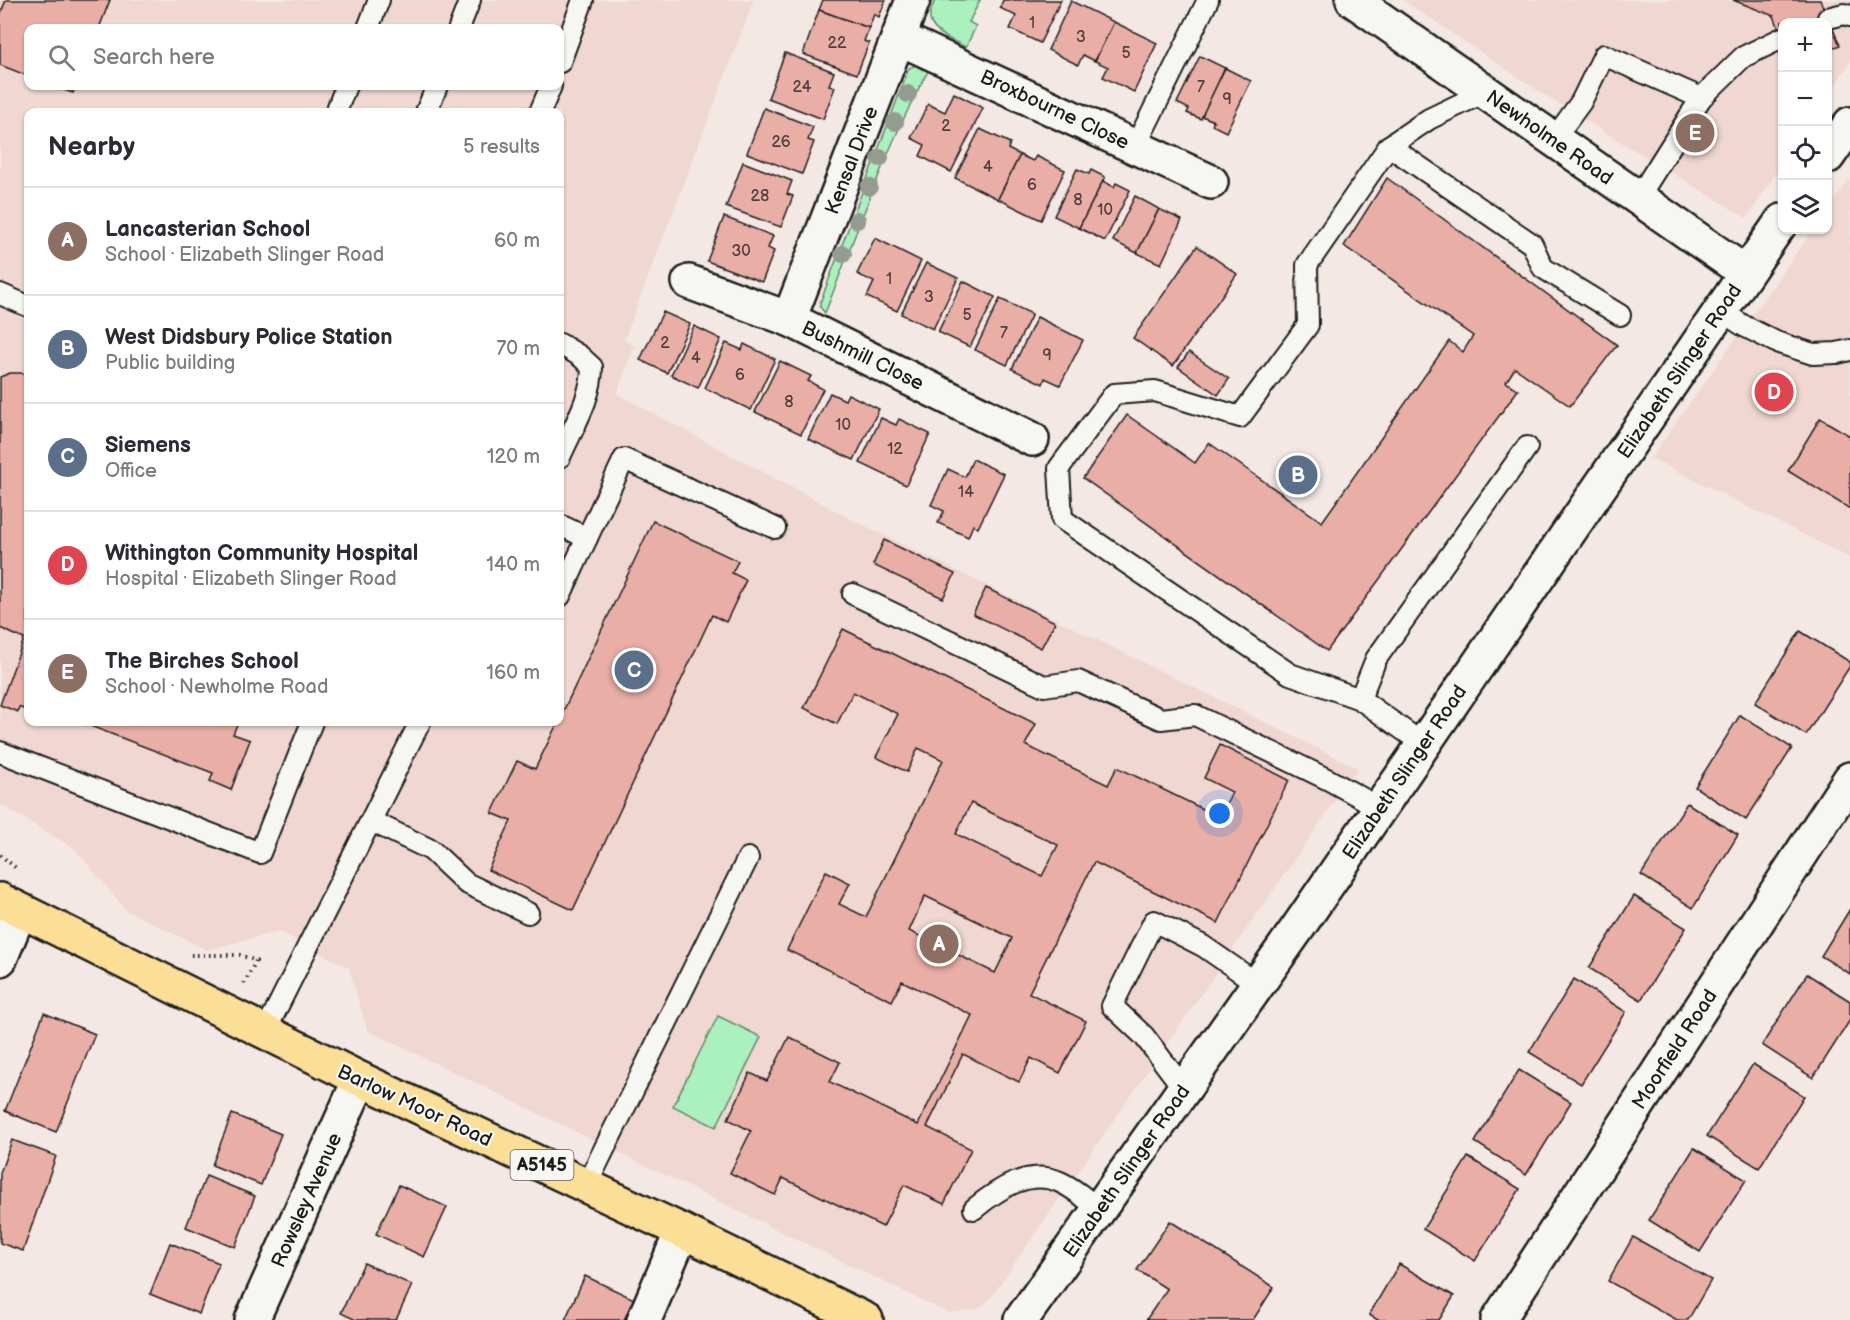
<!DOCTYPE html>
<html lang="en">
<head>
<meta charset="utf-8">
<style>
  :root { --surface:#fff; --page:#f7f7f7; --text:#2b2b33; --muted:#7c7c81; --line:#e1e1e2; --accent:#ea580c }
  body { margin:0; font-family:"Balsamiq Sans",sans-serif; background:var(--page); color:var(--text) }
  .controls { position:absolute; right:18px; top:18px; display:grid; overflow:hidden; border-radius:12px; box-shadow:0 2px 4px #0004 }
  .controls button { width:54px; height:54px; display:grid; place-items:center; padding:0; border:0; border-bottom:2px solid var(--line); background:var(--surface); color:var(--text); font:30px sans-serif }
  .you { position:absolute; left:1220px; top:814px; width:21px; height:21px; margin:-15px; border:4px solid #fff; border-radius:50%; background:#1a73e8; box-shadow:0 0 0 9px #1a73e833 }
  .badge { display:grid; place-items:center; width:39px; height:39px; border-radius:50%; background:var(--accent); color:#fff; font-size:20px; font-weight:700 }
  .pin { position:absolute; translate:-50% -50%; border:3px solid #fff; box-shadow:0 2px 6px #0006 }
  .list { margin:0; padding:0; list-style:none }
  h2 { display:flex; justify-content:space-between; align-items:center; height:78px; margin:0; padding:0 24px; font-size:26px }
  h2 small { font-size:20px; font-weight:400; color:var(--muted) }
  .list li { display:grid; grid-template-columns:39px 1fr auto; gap:18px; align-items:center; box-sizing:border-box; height:108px; padding:0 24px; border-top:2px solid var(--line) }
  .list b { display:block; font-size:22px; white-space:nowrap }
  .list p { margin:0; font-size:20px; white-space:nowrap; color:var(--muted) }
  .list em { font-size:20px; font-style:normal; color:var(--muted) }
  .icon { flex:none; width:33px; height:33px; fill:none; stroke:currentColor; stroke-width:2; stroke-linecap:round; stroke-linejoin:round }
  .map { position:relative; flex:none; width:1850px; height:1320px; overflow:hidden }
  .search { position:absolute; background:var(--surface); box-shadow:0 2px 4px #0004; left:24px; top:24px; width:540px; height:66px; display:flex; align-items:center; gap:15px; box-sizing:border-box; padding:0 21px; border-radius:12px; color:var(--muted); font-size:22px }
  .panel { position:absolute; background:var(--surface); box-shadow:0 2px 4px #0004; left:24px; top:108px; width:540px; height:618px; border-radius:12px }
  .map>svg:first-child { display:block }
  .built { fill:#f0d7d1; fill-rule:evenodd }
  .green { fill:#abf1be; stroke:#64866d; stroke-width:1.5 }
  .building { fill:#e9aea6; stroke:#1c1c1c; stroke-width:1.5; fill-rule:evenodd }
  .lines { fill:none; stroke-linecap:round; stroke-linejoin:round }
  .lane-casing { stroke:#1c1c1c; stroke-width:24 }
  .street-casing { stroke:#1c1c1c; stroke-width:38 }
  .primary-casing { stroke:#1c1c1c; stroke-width:38 }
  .path { stroke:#1c1c1c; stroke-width:4; stroke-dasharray:1.5 4.5; stroke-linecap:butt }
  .lane { stroke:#f6f6f2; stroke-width:20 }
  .street { stroke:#f6f6f2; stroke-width:33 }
  .primary { stroke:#fbdf96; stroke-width:33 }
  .tree { fill:#949b90 }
  .labels { text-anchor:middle; stroke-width:4.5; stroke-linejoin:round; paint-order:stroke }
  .number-label { font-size:16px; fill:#4f403e }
  .shield { fill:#f6f6f2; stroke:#5d5d5c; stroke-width:1.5 }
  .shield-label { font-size:18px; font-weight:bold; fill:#1c1c1c }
  .street-label { font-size:20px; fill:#1c1c1c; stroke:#f6f6f2 }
</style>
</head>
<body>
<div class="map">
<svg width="1850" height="1320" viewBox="0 0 1850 1320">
  <rect width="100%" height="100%" fill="#f3e8e3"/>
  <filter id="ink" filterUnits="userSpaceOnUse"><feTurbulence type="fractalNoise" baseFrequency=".0167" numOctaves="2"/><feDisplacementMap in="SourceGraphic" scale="12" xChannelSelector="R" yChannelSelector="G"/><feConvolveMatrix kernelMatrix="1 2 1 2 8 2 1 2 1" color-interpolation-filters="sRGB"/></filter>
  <g filter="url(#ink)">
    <g class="built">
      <path d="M0 0H754L624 340 634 346 617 394 851 519 1358 768 989 1300 976 1310 948 1313 367 1030 349 968 279 931 207 950 126 910 75 849 0 804ZM28 28H560V86H28ZM28 112H560V722H28Z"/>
      <polygon points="1403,0 1850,0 1850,62 1828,96 1828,22 1782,22 1782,164 1747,218 1555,102"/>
      <polygon points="1850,178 1850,558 1651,458 1813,230 1828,230 1828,209"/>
    </g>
    <g class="green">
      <path d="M935 0H980L969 22 976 26 966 47C954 41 927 32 930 14 930 10 934 4 935 0Z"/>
      <path d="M918 64H932C887 143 858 230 825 313L820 307V303L909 68Z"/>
      <polygon points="718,1016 761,1037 716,1127 673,1106"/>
    </g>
    <g class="building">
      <polygon points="6,0 110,0 99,28 28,28 28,76 0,65 0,15"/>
      <polygon points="823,0 886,0 879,17 874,14 869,28 819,10"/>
      <polygon points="1003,0 1061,0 1040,43 1010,29 1016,16 1000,8"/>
      <polygon points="1733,0 1820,0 1840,45 1828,51 1828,22 1782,22 1782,36 1774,16"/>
      <polygon points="1071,1 1114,22 1095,61 1083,55 1078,65 1048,50"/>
      <polygon points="819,10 869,28 864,41 869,43 857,74 803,54"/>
      <polygon points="1114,22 1157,43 1134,92 1103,77 1108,67 1095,61"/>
      <polygon points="785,53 834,72 829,85 835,87 823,119 768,98"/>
      <polygon points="1200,56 1225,68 1201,119 1187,113 1189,109 1177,103"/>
      <polygon points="1225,68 1251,81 1226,132 1212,125 1214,121 1202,116"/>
      <polygon points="53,86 76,86 73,93"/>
      <polygon points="954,93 983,108 951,172 920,156 925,145 911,138 928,104 945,112"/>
      <polygon points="764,108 813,127 808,140 814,142 802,174 747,153"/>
      <polygon points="980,129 1010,143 1008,149 1020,155 998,199 955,178"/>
      <polygon points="1020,155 1033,161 1036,156 1065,170 1041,220 998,199"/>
      <polygon points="743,162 792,181 787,194 793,196 781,227 726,207"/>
      <polygon points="1077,169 1089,174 1091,170 1105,177 1079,228 1054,216"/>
      <polygon points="1387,178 1617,345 1570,406 1515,368 1506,382 1518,390 1327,651 1083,478 1127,415 1195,463 1209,443 1322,522 1449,341 1463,352 1473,336 1344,246"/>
      <polygon points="1103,181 1114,187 1116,183 1130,190 1105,241 1079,228"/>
      <polygon points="1135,196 1159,209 1137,253 1113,241"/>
      <polygon points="1159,209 1182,220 1161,264 1137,253"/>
      <polygon points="724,217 773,236 768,248 774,251 762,282 707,261"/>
      <polygon points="875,238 921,261 897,311 867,297 874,282 857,274"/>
      <polygon points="1197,246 1237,274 1173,366 1133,338"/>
      <polygon points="926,263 958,278 933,329 901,314"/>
      <polygon points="963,281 995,297 970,347 938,332"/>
      <polygon points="1000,299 1032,314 1007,365 975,350"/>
      <polygon points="663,312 690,324 667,373 640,360"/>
      <polygon points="1037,317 1083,340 1060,385 1045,378 1043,384 1012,369"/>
      <polygon points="694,326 721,339 698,388 671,375"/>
      <polygon points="726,343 742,350 744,344 775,359 751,410 705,388"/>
      <polygon points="1189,352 1229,379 1218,395 1178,367"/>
      <polygon points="780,361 811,376 808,381 823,389 801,434 755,412"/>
      <polygon points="10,373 22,373 28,376 28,711 19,707 18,712 0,705 24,639 0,628 0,377"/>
      <polygon points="830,393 845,400 848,394 879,409 854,460 808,439"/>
      <polygon points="881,418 896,425 899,419 930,434 906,485 860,463"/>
      <polygon points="1820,418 1850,436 1850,509 1788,471"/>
      <polygon points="973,459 1004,474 978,528 973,525 968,537 938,523 944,511 931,505 948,469 965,477"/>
      <polygon points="653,521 738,561 732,573 746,580 726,622 712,615 573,910 488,870 511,821 492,813 517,761 535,769 558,722 560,722 560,718"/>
      <polygon points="884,540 955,574 943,598 873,565"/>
      <polygon points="986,588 1055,622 1041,648 973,614"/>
      <path d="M843 629 1036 724 1025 745 1108 785 1117 767 1219 817 1232 792 1204 778 1220 745 1289 780 1218 923 1094 862 1029 993 1086 1021 1060 1073 1031 1058 1019 1082 963 1054 927 1127 971 1149 944 1204 904 1185 883 1227 783 1178 775 1195 730 1173 751 1131 728 1119 750 1073 767 1081 789 1037 840 1062 830 1082 918 1125 972 1015 902 981 892 1001 787 950 826 871 850 883 839 904 866 917 943 760 918 748 907 772 876 757 898 714 853 692 837 724 804 708ZM971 803 1058 845 1042 876 956 834ZM925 896 1012 938 995 973 909 931Z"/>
      <polygon points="1800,631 1850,662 1850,666 1806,735 1755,703"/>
      <polygon points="1740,715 1792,748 1746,820 1695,787"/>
      <polygon points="80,722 238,722 233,734 250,740 231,790 210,781 213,773"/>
      <polygon points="1687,803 1738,835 1693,908 1641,875"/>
      <polygon points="1634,896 1686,928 1641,1000 1589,968"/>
      <polygon points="1850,909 1850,974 1821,956"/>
      <polygon points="1807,974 1850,1001 1850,1020 1813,1078 1762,1045"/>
      <polygon points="1574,979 1626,1012 1581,1084 1529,1052"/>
      <polygon points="44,1013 95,1034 56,1132 5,1111"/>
      <polygon points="1753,1064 1804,1096 1759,1168 1707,1136"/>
      <polygon points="1519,1070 1571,1102 1526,1175 1475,1142"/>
      <polygon points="232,1114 281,1134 261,1185 212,1165"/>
      <polygon points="12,1140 56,1156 23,1251 0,1243 0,1173"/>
      <polygon points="1694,1148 1746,1180 1700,1252 1649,1220"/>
      <polygon points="1468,1157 1520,1189 1475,1261 1423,1229"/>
      <polygon points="206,1176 255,1196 235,1247 186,1227"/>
      <polygon points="399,1185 447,1207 424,1257 376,1234"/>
      <polygon points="1170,1221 1274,1287 1253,1320 1146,1320 1167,1289 1137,1270"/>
      <polygon points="1633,1237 1711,1280 1688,1320 1677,1320 1608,1281"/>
      <polygon points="170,1243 219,1263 199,1314 150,1294"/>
      <polygon points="364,1263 412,1285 396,1320 356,1320 341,1313"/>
      <polygon points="1399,1264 1454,1296 1439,1320 1378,1320 1369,1315"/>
      <polygon points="585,1276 634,1299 624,1320 565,1320"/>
    </g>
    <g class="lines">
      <g class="lane-casing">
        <g id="lane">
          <polyline points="1828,18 1844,14 1850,16"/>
          <polyline points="368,28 379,0"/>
          <polyline points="459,28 470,0"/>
          <polyline points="560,62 583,0"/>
          <polyline points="1701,98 1743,57 1782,38"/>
          <polyline points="336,112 346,86"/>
          <polyline points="426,112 437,86"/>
          <polyline points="540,112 551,86"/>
          <polyline points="1554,139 1581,102 1604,55 1701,98 1638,198"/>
          <polyline points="1389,146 1532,244 1543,268 1620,315"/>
          <polyline points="1135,147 1208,0"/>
          <polyline points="0,294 28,306"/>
          <polyline points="1721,311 1744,326 1776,342 1813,354 1837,353 1850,350"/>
          <path d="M560 344 580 356 592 367C592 398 572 429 560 457"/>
          <polyline points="560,525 587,538 560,596"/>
          <polyline points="587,538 624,459 775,528"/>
          <polyline points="853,594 1044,686 1078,681 1161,719 1195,715 1329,780 1380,808"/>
          <polyline points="1360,699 1376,659 1527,447"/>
          <polyline points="1423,744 1360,699 1290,674 1062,519 1059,468 1114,394 1155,391 1240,417 1308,325 1307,265 1389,146 1429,119 1485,92"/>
          <polyline points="0,752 260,853 312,722"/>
          <polyline points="371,821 431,850 466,883 528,913"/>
          <polyline points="265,1032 420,722"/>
          <polyline points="1184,1089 1144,1036 1112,1006 1154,921 1203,946 1258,984"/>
          <polyline points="586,1186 748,858"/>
          <path d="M974 1209C998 1189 1029 1168 1060 1182 1074 1188 1087 1200 1099 1209"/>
        </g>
      </g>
      <g class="street-casing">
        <g id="street">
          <polyline points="1353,0 1746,273"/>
          <polyline points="899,38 1211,182"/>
          <polyline points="1828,156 1850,124"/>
          <polyline points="689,282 789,319 1032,439"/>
          <polyline points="789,319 913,0"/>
          <polyline points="0,959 20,910"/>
          <polyline points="252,1320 360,1079"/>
          <polyline points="644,1320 682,1231"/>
          <polyline points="1021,1320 1297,929 1782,221"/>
          <polyline points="1498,1320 1850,779"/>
        </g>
      </g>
      <g class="primary-casing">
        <polyline id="primary" points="0,900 360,1079 682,1231 866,1320"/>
      </g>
      <g class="path">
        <polyline points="0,855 16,868"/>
        <polyline points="191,955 240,955 256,961 244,984"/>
      </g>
      <use href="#lane" class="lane"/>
      <use href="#street" class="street"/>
      <use href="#primary" class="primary"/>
    </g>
    <g class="tree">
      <circle cx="908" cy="94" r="9"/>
      <circle cx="895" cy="122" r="9"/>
      <circle cx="880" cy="158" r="9"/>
      <circle cx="869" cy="187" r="9"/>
      <circle cx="857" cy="220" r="9"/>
      <circle cx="843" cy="254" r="9"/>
    </g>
  </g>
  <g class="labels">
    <g class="number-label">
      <text x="1032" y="28">1</text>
      <text x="1081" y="42">3</text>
      <text x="837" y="48">22</text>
      <text x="1126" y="58">5</text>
      <text x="802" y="92">24</text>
      <text x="1201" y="92">7</text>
      <text x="1227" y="104">9</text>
      <text x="946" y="131">2</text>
      <text x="781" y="147">26</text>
      <text x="988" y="172">4</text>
      <text x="1032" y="190">6</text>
      <text x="760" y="201">28</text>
      <text x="1078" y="205">8</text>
      <text x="1105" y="215">10</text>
      <text x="741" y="256">30</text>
      <text x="889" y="284">1</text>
      <text x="929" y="302">3</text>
      <text x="967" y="320">5</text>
      <text x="1004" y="338">7</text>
      <text x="665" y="348">2</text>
      <text x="1047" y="360">9</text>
      <text x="696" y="363">4</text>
      <text x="740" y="380">6</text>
      <text x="789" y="407">8</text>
      <text x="843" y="430">10</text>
      <text x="895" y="454">12</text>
      <text x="966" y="497">14</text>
    </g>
    <rect class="shield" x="510.5" y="1150" width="63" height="30" rx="4.5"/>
    <g class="shield-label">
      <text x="542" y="1171">A5145</text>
    </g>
    <g class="street-label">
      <text transform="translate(1055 109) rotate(25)" y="7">Broxbourne Close</text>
      <text transform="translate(1550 137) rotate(35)" y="7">Newholme Road</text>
      <text transform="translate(851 160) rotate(-69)" y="7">Kensal Drive</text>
      <text transform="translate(863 355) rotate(26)" y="7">Bushmill Close</text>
      <text transform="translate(1679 371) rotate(-56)" y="7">Elizabeth Slinger Road</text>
      <text transform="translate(1404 772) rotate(-56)" y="7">Elizabeth Slinger Road</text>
      <text transform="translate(1674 1049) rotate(-57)" y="7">Moorfield Road</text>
      <text transform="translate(415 1105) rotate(25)" y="7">Barlow Moor Road</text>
      <text transform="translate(1126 1171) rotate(-55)" y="7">Elizabeth Slinger Road</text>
      <text transform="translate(306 1200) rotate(-66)" y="7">Rowsley Avenue</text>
    </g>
  </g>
</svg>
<div class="controls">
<button>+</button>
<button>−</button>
<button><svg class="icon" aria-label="locate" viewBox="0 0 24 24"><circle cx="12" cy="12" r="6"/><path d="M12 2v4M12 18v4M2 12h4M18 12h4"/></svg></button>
<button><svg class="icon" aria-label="layers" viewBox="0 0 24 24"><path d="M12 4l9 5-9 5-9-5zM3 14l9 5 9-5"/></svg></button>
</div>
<div class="you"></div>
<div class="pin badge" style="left:939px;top:944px;background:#8d6e63">A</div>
<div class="pin badge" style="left:1298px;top:475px;background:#5c6f8a">B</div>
<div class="pin badge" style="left:634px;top:670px;background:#5c6f8a">C</div>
<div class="pin badge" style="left:1774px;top:392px;background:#e0444e">D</div>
<div class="pin badge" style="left:1695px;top:133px;background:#8d6e63">E</div>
<div class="search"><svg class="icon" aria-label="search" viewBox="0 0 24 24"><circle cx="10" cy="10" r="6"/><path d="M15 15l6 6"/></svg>Search here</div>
<section class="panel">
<h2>Nearby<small>5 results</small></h2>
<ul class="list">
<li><span class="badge" style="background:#8d6e63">A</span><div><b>Lancasterian School</b><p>School · Elizabeth Slinger Road</p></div><em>60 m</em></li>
<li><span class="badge" style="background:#5c6f8a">B</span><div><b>West Didsbury Police Station</b><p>Public building</p></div><em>70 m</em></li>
<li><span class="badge" style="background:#5c6f8a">C</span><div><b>Siemens</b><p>Office</p></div><em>120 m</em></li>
<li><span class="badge" style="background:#e0444e">D</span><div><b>Withington Community Hospital</b><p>Hospital · Elizabeth Slinger Road</p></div><em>140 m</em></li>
<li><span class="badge" style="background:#8d6e63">E</span><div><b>The Birches School</b><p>School · Newholme Road</p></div><em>160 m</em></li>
</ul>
</section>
</div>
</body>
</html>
